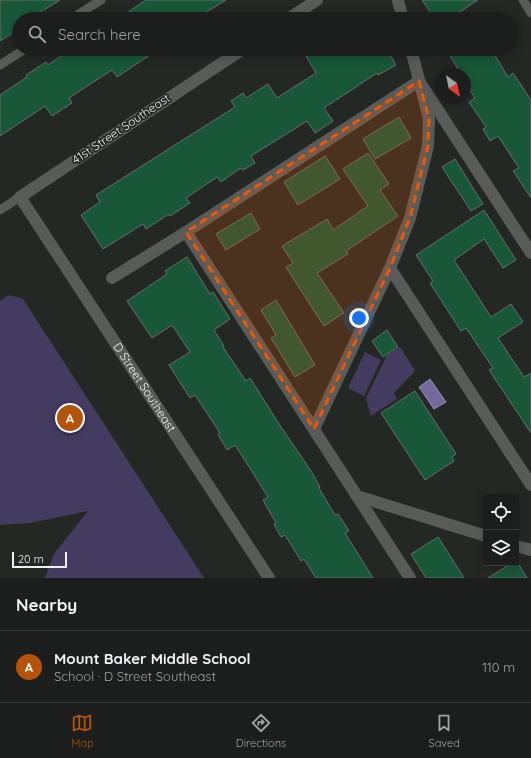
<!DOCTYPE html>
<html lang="en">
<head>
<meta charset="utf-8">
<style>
  :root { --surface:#1b1e1c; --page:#242725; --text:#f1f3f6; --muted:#a0a2a3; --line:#393c3b; --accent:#b45309 }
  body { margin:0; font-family:Quicksand,sans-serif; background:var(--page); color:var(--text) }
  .controls { position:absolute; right:12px; bottom:12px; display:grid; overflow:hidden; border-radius:0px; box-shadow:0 2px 10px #0003 }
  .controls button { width:36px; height:36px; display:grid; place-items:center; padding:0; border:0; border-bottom:1px solid var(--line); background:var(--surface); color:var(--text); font:20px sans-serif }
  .compass { position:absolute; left:435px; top:68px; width:36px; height:36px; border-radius:50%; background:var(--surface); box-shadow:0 2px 10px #0003; rotate:147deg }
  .scale { position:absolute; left:12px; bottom:10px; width:55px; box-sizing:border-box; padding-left:4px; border:2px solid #eef1ef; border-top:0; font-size:11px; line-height:14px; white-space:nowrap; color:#eef1ef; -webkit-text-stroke:3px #242825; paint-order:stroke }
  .you { position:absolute; left:359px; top:318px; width:14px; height:14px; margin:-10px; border:3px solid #fff; border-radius:50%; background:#1a73e8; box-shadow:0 0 0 6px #1a73e833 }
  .badge { display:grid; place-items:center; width:26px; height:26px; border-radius:50%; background:var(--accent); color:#fff; font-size:13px; font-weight:700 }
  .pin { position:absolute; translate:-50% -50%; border:2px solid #fff; box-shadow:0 1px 4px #0006 }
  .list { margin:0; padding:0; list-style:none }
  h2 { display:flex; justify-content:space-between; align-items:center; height:52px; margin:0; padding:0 16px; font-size:17px }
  h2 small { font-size:13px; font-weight:400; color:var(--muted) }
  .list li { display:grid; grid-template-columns:26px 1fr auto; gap:12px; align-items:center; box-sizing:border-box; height:72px; padding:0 16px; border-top:1px solid var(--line) }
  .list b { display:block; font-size:15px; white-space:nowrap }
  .list p { margin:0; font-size:13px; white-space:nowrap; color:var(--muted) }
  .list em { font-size:13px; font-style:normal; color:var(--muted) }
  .icon { flex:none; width:22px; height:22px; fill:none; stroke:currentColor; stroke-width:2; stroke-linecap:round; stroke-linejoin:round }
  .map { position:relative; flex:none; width:531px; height:578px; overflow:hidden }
  .search { position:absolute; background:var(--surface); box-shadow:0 2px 10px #0003; left:12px; right:12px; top:12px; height:44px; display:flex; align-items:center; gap:10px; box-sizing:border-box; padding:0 14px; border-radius:22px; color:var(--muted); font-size:15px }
  .sheet { height:124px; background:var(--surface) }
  nav { display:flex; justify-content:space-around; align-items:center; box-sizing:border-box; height:56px; border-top:1px solid var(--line); background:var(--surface); font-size:11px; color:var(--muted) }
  nav a { display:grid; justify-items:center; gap:2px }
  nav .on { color:var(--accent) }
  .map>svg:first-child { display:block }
  .green { fill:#443b61 }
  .water { fill:#74689d; stroke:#9991b6 }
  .building { fill:#185738; stroke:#696e6a }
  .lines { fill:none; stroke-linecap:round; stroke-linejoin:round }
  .service { stroke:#595b59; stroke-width:9 }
  .minor { stroke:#595b59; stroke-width:12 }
  .marked { fill:#e8590c; fill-opacity:0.2; stroke:#e8590c; stroke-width:3; stroke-dasharray:8 5; stroke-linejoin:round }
  .labels { text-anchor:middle; stroke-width:3.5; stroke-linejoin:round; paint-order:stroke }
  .street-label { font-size:12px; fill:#eef1ef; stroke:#242825 }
</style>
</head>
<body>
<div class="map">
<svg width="531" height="578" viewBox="0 0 531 578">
  <rect width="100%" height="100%" fill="#242825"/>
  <g class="green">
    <polygon points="9,295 23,299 204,578 45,578 54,554 88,511 30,523 0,525 0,301"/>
    <polygon points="400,347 415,371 394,393 397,399 371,416 366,398 387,355"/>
    <polygon points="365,352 381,360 364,396 348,388"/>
  </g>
  <polygon class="water" points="430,379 446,402 434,409 419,387"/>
  <g class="building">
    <polygon points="0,0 60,0 29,19 19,19 19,29 0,41"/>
    <polygon points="146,0 226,0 195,19 118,19"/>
    <polygon points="422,0 478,0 449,19 435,19"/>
    <polygon points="71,49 159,49 117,77 112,70 69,98 72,103 52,116 45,106 0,136 0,95 27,77 26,75 46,62 48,65"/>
    <polygon points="317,49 387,49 396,65 378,75 377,73 324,108 333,121 315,133 307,121 251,156 255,163 243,170 241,168 221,182 217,177 186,198 190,203 170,216 169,214 146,229 143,224 103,249 81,215 100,202 96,195 235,107 231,101 243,93 246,98 268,84 277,98 316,73 306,56"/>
    <polygon points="446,49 491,49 508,77 513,73 531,100 531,198 513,171 519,168 498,136 490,141 483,129 486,127 469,102 475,98 465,81 465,74 461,74"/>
    <polygon points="399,117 411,138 375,159 363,139"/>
    <polygon points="368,153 389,184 380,190 398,216 346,251 348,254 317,273 344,313 324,326 286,267 293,263 282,246 327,219 333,230 368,206 343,169"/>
    <polygon points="325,156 340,179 298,205 284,182"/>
    <polygon points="455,159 483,204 471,211 442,167"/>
    <polygon points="484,210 516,260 503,268 484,239 454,260 491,317 511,304 523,322 498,338 524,377 531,373 531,433 489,370 493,368 466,328 461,331 430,283 433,281 416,255"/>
    <polygon points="251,213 260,229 226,250 216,234"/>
    <polygon points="187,257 210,294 213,292 230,319 214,330 224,346 223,347 246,381 250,378 279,424 311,471 320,487 319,488 335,515 338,514 349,531 345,533 373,578 316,578 304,559 301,561 285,535 281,537 274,524 276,523 263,500 268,497 244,459 235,445 227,450 218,434 220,433 195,395 190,398 169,365 190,352 172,325 152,338 127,301 167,274 165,271"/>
    <polygon points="276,300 315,365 295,377 271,338 276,335 261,310"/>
    <polygon points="387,330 398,347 383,357 372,341"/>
    <polygon points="415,391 456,454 452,457 454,461 425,480 381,413"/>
    <polygon points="438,537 464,578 426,578 411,554"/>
    <polygon points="516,560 527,578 488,578 512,563 516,563"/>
  </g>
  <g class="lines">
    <g class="service">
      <polyline points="523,0 531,13"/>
      <polyline points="71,19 101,0"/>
      <polyline points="0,65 25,49"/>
      <polyline points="0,210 20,197"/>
    </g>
    <g class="minor">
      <polyline points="398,1 403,19"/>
      <polyline points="288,19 317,0"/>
      <path id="s1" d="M243 49 20 197 269 578"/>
      <polyline points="186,232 410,578"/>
      <polyline points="390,268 531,485"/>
      <polyline points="112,278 186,232 419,81 531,253"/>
      <polyline points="314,429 390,268 410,218 428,146 429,119 411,49"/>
      <polyline points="357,496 486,536"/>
      <polyline points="516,546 531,550"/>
    </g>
  </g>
  <path class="marked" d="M419 81 429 119 428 146 410 218 390 268 314 429 186 232Z"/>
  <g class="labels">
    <g class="street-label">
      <text transform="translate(121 129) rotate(-34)" y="4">41st Street Southeast</text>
      <text dy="4" stroke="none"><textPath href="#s1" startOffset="495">D Street Southeast</textPath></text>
    </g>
  </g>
</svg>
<div class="controls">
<button><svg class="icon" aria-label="locate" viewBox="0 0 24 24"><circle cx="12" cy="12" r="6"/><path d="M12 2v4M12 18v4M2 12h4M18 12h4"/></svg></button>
<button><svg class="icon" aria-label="layers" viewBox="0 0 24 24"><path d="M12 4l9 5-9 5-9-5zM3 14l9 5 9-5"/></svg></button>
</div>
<svg class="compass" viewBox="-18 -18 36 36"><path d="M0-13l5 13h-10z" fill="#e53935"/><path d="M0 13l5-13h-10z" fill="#a0a2a3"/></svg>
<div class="scale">20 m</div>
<div class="you"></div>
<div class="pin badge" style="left:70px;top:418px">A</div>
<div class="search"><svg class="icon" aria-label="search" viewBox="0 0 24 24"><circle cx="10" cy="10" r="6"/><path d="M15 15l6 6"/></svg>Search here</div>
</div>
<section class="sheet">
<h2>Nearby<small></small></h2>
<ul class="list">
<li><span class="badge">A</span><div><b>Mount Baker Middle School</b><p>School · D Street Southeast</p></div><em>110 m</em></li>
</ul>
</section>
<nav>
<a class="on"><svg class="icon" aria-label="map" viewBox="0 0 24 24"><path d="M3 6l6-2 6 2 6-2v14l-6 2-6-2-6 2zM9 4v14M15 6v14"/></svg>Map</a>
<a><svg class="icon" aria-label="directions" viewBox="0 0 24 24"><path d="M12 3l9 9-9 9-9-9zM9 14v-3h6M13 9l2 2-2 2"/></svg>Directions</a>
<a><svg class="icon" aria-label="saved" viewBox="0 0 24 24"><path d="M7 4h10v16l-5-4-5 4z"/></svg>Saved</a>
</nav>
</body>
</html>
